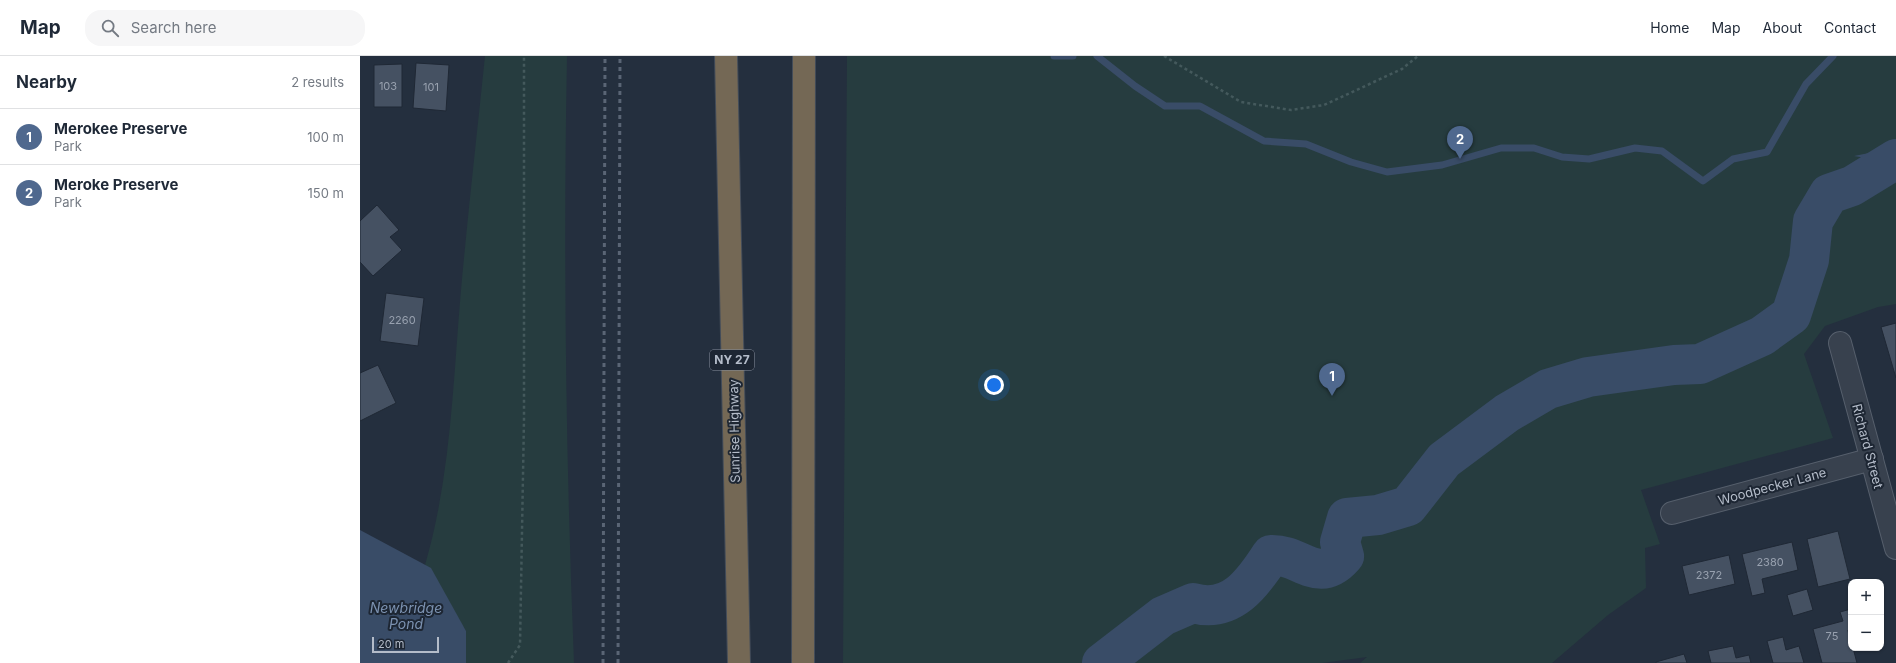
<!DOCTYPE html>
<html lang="en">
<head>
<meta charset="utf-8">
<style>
  :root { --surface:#fff; --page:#f6f6f7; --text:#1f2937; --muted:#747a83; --line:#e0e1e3; --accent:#4f688e }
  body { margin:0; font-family:Inter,sans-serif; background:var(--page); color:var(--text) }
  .controls { position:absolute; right:12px; bottom:12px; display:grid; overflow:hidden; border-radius:8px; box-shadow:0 1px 3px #0004 }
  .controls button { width:36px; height:36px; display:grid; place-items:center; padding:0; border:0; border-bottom:1px solid var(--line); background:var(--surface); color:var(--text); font:20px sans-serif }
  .scale { position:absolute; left:12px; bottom:10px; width:67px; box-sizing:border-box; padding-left:4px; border:2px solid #b4bcc9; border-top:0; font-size:11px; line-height:14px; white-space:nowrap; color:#b4bcc9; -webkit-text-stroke:3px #1d2633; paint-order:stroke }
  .you { position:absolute; left:634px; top:329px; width:14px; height:14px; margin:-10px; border:3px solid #fff; border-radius:50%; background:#1a73e8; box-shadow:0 0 0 6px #1a73e833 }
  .badge { display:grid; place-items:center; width:26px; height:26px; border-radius:50%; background:var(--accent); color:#fff; font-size:13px; font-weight:700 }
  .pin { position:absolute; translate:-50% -33px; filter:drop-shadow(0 1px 2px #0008) }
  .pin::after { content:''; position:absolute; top:21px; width:14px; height:12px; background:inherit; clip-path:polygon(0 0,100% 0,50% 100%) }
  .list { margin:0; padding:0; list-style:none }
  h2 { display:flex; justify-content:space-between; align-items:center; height:52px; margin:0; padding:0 16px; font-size:17px }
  h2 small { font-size:13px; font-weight:400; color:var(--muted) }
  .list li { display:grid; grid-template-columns:26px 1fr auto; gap:12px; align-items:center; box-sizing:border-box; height:56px; padding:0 16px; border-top:1px solid var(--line) }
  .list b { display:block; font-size:15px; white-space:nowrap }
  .list p { margin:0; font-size:13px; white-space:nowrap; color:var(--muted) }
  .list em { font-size:13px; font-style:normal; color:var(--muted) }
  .icon { flex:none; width:22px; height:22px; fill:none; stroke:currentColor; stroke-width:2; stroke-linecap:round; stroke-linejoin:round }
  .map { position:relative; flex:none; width:1536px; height:607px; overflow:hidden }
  header { display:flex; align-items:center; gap:24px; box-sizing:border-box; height:56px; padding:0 20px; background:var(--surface); border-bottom:1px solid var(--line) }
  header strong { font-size:19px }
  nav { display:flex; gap:22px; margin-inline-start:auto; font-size:14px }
  .search { width:280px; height:36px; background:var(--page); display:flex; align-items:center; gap:10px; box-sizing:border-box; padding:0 14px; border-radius:16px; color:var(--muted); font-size:15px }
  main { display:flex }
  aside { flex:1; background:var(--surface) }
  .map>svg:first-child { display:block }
  .green { fill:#263c3f }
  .water { fill:#394c67 }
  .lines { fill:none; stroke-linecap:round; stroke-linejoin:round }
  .stream { stroke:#394c67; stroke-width:7 }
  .river { stroke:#394c67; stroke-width:40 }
  .building { fill:#455162; stroke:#1f2835 }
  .street-casing { stroke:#565f6c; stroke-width:24 }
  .highway-casing { stroke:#434c59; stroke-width:24 }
  .path { stroke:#44595c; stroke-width:2.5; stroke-dasharray:3 3; stroke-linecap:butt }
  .street { stroke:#38414e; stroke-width:22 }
  .highway { stroke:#746855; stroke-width:22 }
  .rail { stroke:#5a6575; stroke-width:3; stroke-dasharray:4 4; stroke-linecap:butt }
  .labels { text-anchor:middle; stroke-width:4; stroke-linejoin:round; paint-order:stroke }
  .number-label { font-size:11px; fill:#98a1af }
  .shield { fill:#1d2633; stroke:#878f9c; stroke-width:1 }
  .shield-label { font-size:12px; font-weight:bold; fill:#b4bcc9 }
  .street-label { font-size:13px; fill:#b4bcc9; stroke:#1d2633 }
  .water-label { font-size:14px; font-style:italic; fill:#7c92b1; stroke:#1d2633 }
</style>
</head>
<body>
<header>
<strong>Map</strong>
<div class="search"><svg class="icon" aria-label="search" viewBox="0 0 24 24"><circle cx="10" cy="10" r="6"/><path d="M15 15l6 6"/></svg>Search here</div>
<nav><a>Home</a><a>Map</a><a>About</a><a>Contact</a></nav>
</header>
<main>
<aside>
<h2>Nearby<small>2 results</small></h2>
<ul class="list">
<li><span class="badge">1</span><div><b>Merokee Preserve</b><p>Park</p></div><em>100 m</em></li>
<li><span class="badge">2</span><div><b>Meroke Preserve</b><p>Park</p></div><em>150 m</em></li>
</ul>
</aside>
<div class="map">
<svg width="1536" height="607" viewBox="0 0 1536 607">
  <rect width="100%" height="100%" fill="#242f3e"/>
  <g class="green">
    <path d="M125 0H207C203 202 206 405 214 607H106V575L65 509C91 420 93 326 101 234 108 156 117 78 125 0Z"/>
    <polygon points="487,0 1536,0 1536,248 1518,251 1465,270 1444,298 1473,382 1281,434 1300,488 1285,492 1286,532 1248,559 1192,607 1000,607 1007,601 962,607 483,607"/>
  </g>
  <g class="water">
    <polygon points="1536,87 1536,104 1524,105 1494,100 1529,93"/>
    <polygon points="0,474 71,512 106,575 106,607 0,607"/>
  </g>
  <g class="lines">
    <g class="stream">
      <polyline points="694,0 713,0"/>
      <polyline points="737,0 775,30 805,50 840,50 904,85 946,88 991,106 1027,116 1082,109 1141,92 1174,92 1202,101 1229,103 1275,92 1302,95 1343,125 1373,103 1407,96 1446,28 1473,0"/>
    </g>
    <path class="river" d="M742 607 803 560 833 547C871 558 893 527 911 499 941 498 958 530 984 500L980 486 987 462 1018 459 1048 450 1084 404 1147 357 1188 333 1228 321 1314 309 1340 308 1402 280 1431 259 1449 204 1453 165 1469 138 1492 130 1536 103"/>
  </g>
  <g class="building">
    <polygon points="56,7 89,9 86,55 53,52"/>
    <polygon points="42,8 42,51 14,51 14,9"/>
    <polygon points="17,149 39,174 30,181 42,194 13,220 0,206 0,165"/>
    <polygon points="26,237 64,242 58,290 20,285"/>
    <polygon points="1536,267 1536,322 1521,271"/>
    <polygon points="18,309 36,347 0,365 0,317"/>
    <polygon points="1478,475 1490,523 1458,531 1447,483"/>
    <polygon points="1432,486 1438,514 1402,523 1405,537 1392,540 1382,498"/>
    <polygon points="1369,499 1375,528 1329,539 1322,510"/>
    <polygon points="1447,533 1453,554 1433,560 1427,539"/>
    <polygon points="1491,553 1491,573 1488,574 1491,592 1493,592 1497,607 1462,607 1453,573 1483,565 1480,556"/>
    <polygon points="1423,581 1426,594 1439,590 1444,607 1413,607 1407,585"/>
    <polygon points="1373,590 1376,602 1389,599 1391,607 1351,607 1348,595"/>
    <polygon points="1324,598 1327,607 1296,607 1296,606"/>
  </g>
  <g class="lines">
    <g class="street-casing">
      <g id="street">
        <polyline points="1480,287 1536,492"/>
        <polyline points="1312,457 1512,403"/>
      </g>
    </g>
    <g class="highway-casing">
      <g id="highway">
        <polyline points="366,0 379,607"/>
        <polyline points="443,607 444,0"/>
      </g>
    </g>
    <g class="path">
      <polyline points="804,0 881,46 931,54 964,49 1042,13 1058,0"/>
      <polyline points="148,607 160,589 164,363 164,0"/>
    </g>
    <use href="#street" class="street"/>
    <use href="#highway" class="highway"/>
    <g class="rail">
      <polyline points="243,607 245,0"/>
      <polyline points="258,607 260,0"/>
    </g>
  </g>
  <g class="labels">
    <g class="number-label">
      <text x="28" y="34">103</text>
      <text x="71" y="35">101</text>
      <text x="42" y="268">2260</text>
      <text x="1410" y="510">2380</text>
      <text x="1349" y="523">2372</text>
      <text x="1472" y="584">75</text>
    </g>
    <rect class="shield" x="350" y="294" width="44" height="20" rx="3"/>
    <g class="shield-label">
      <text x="372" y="308">NY 27</text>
    </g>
    <g class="street-label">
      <text transform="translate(374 375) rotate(-91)" y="5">Sunrise Highway</text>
      <text transform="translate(1508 390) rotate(75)" y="5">Richard Street</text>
      <text transform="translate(1412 430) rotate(-15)" y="5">Woodpecker Lane</text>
    </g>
    <g class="water-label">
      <text x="46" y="557">Newbridge<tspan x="46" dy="16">Pond</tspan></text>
    </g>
  </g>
</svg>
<div class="controls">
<button>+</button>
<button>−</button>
</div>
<div class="scale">20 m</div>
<div class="you"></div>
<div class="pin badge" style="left:972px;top:340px">1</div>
<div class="pin badge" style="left:1100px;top:103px">2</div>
</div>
</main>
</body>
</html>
